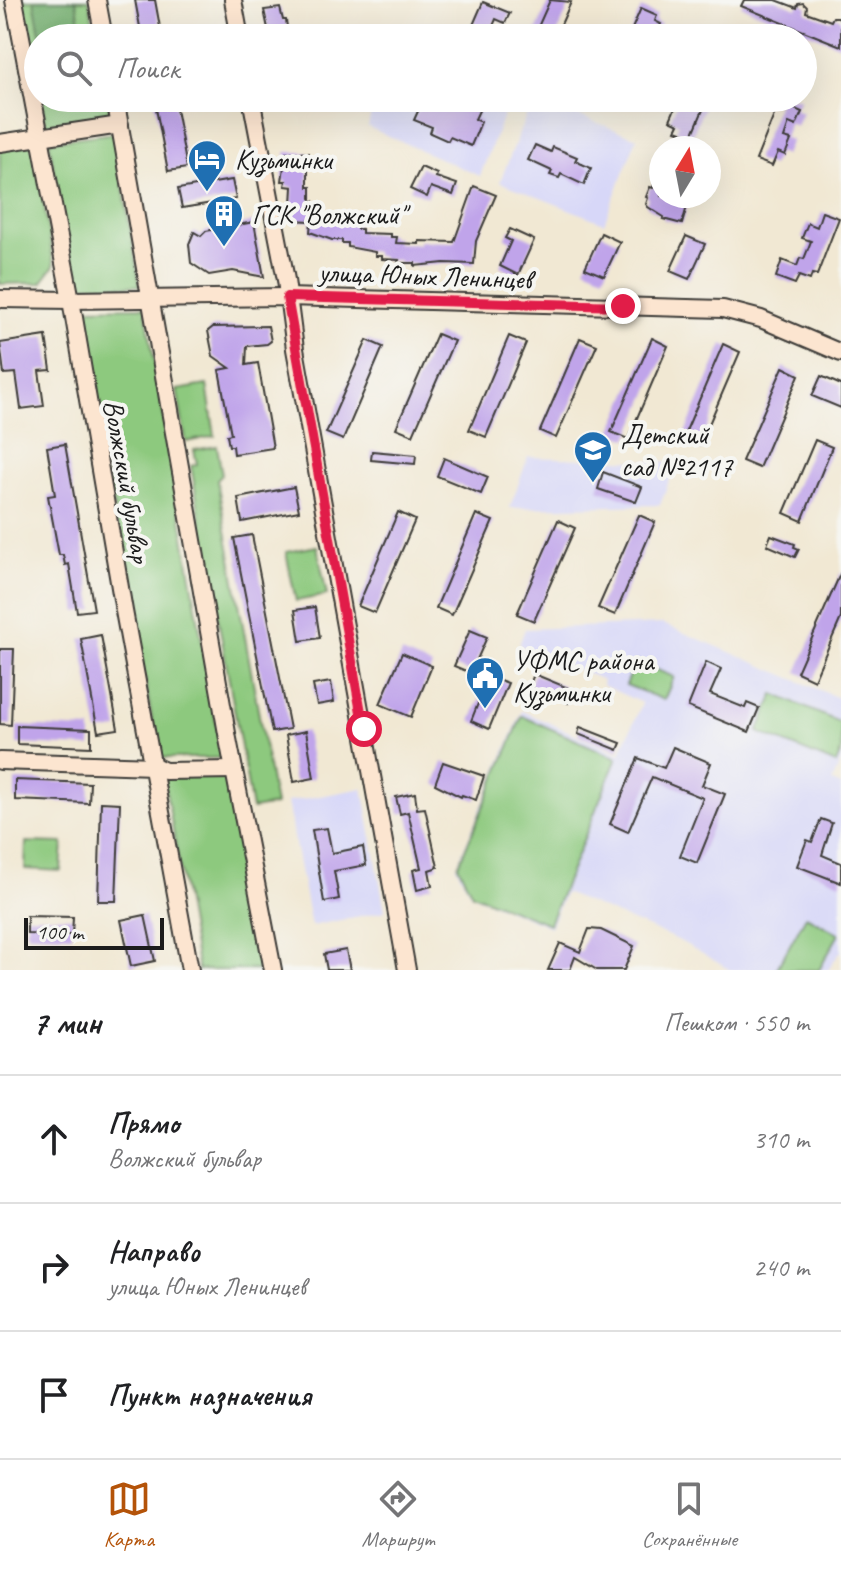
<!DOCTYPE html>
<html lang="ru">
<head>
<meta charset="utf-8">
<style>
  :root { --surface:#fff; --page:#f6f6f6; --text:#202124; --muted:#757577; --line:#e0e0e0; --accent:#b45309 }
  body { margin:0; font-family:Caveat,sans-serif; background:var(--page); color:var(--text) }
  .compass { position:absolute; left:649px; top:136px; width:72px; height:72px; border-radius:50%; background:var(--surface); box-shadow:0 8px 32px #0002; rotate:10deg }
  .scale { position:absolute; left:24px; bottom:20px; width:140px; box-sizing:border-box; padding-left:8px; border:4px solid #1c1c1c; border-top:0; font-size:22px; line-height:28px; white-space:nowrap; color:#1c1c1c; -webkit-text-stroke:6px #f6f6f2; paint-order:stroke }
  .stop { position:absolute; width:24px; height:24px; margin:-18px; border:6px solid #e11d48; border-radius:50%; background:#fff }
  .stop.end { background:#e11d48; border-color:#fff; box-shadow:0 2px 8px #0008 }
  .list { margin:0; padding:0; list-style:none }
  h2 { display:flex; justify-content:space-between; align-items:center; height:104px; margin:0; padding:0 32px; font-size:34px }
  h2 small { font-size:26px; font-weight:400; color:var(--muted) }
  .list li { display:grid; grid-template-columns:52px 1fr auto; gap:24px; align-items:center; box-sizing:border-box; height:128px; padding:0 32px; border-top:2px solid var(--line) }
  .list b { display:block; font-size:30px; white-space:nowrap }
  .list p { margin:0; font-size:26px; white-space:nowrap; color:var(--muted) }
  .list em { font-size:26px; font-style:normal; color:var(--muted) }
  .icon { flex:none; width:44px; height:44px; fill:none; stroke:currentColor; stroke-width:2; stroke-linecap:round; stroke-linejoin:round }
  .map { position:relative; flex:none; width:841px; height:970px; overflow:hidden }
  .search { position:absolute; background:var(--surface); box-shadow:0 8px 32px #0002; left:24px; right:24px; top:24px; height:88px; display:flex; align-items:center; gap:20px; box-sizing:border-box; padding:0 28px; border-radius:44px; color:var(--muted); font-size:30px }
  .sheet { height:488px; background:var(--surface) }
  nav { display:flex; justify-content:space-around; align-items:center; box-sizing:border-box; height:112px; border-top:2px solid var(--line); background:var(--surface); font-size:22px; color:var(--muted) }
  nav a { display:grid; justify-items:center; gap:4px }
  nav .on { color:var(--accent) }
  .map>svg:first-child { display:block }
  .built { fill:#d7d7f8 }
  .green { fill:#8dc97e; stroke:#54724d; stroke-width:2 }
  .forest { fill:#72ad6d; stroke:#476444; stroke-width:2 }
  .building { fill:#c0a4ea }
  .lines { fill:none; stroke-linecap:round; stroke-linejoin:round }
  .secondary-casing { stroke:#3c3b37; stroke-width:20 }
  .secondary { stroke:#fce5d0; stroke-width:16 }
  .route { stroke:#e11d48; stroke-width:10 }
  .labels { text-anchor:middle; stroke-width:8; stroke-linejoin:round; paint-order:stroke }
  .poi-label { font-size:28px; fill:#1c1c1c; stroke:#f6f6f2; text-anchor:start }
  .street-label { font-size:28px; fill:#1c1c1c; stroke:#f6f6f2 }
</style>
</head>
<body>
<div class="map">
<svg width="841" height="970" viewBox="0 0 841 970">
  <rect width="100%" height="100%" fill="#f6f6f2"/>
  <filter id="ink" filterUnits="userSpaceOnUse"><feTurbulence type="fractalNoise" baseFrequency=".0125" numOctaves="2"/><feDisplacementMap in="SourceGraphic" scale="16" xChannelSelector="R" yChannelSelector="G"/><feConvolveMatrix kernelMatrix="1 2 1 2 8 2 1 2 1" color-interpolation-filters="sRGB"/></filter>
  <filter id="wash" filterUnits="userSpaceOnUse"><feTurbulence type="fractalNoise" baseFrequency=".006" numOctaves="4" result="noise"/><feDisplacementMap in="SourceGraphic" scale="32" xChannelSelector="R" yChannelSelector="G"/><feGaussianBlur stdDeviation="1.8" result="paint"/><feColorMatrix in="noise" values="0 0 0 0 0 0 0 0 0 0 0 0 0 0 0 0 0 1.4 0 .05"/><feComposite in="paint" operator="in"/></filter>
  <g filter="url(#wash)">
    <rect width="100%" height="100%" fill="#f1e8d3"/>
    <g class="built">
      <polygon points="374,98 510,98 480,176 368,127"/>
      <polygon points="533,98 637,138 604,223 500,182"/>
      <polygon points="528,457 676,462 660,505 510,508"/>
      <polygon points="663,624 841,699 841,761 832,782 841,786 841,951 828,970 731,970 678,940 565,893 550,927 471,895 456,867 522,711 620,754 642,703 602,685 603,680 519,645 525,629"/>
      <polygon points="363,788 385,911 311,926 287,802"/>
    </g>
    <g class="green">
      <polygon points="22,0 89,0 96,38 38,38 38,83"/>
      <polygon points="41,98 107,98 112,119 47,130"/>
      <polygon points="114,133 140,286 73,285 49,141"/>
      <polygon points="34,143 54,266 41,283 0,284 0,148"/>
      <polygon points="145,307 213,707 223,758 159,758 78,308"/>
      <polygon points="207,385 215,436 186,442 177,390"/>
      <polygon points="217,446 222,475 217,480 275,805 252,809 191,466 197,464 194,450"/>
      <polygon points="317,546 327,595 296,601 286,552"/>
      <polygon points="636,661 674,677 664,700 626,685"/>
      <polygon points="774,694 841,723 841,752 836,764 758,732"/>
      <polygon points="522,716 617,758 549,924 472,894 458,866"/>
      <polygon points="163,774 227,774 264,970 198,970"/>
      <polygon points="26,842 63,843 61,871 25,869"/>
      <polygon points="806,916 839,934 819,970 776,970"/>
    </g>
    <polygon class="forest" points="34,0 76,0 83,38 41,38"/>
    <g id="blocks">
      <g class="building">
        <polygon points="135,0 155,0 162,38 142,38"/>
        <polygon points="550,0 571,2 555,38 533,38"/>
        <polygon points="744,0 776,0 797,8 798,4 803,3 807,7 806,12 831,21 833,17 838,17 841,20 841,46 741,6"/>
        <polygon points="483,2 510,13 505,23 496,19 490,33 473,25"/>
        <polygon points="280,8 283,20 286,20 287,27 284,28 286,38 270,38 264,10"/>
        <polygon points="641,8 657,15 655,21 661,24 655,38 649,36 648,38 628,38"/>
        <polygon points="154,98 174,98 187,168 168,171"/>
        <polygon points="424,98 491,98 487,106 482,104 475,119 481,122 471,146 450,137 448,141 430,133 432,127 414,120"/>
        <polygon points="690,98 708,98 692,136 676,130 679,124 670,120 678,101 687,105"/>
        <polygon points="781,98 800,98 795,109 802,112 796,126 789,123 784,138 791,140 785,155 778,152 772,166 756,160"/>
        <polygon points="535,145 551,152 553,147 577,157 575,161 591,168 584,185 561,174 559,178 550,175 552,171 528,160"/>
        <polygon points="286,152 308,153 308,187 311,187 311,201 314,201 314,209 324,210 324,214 328,215 328,220 344,220 343,224 357,225 357,229 362,229 362,233 391,234 391,237 397,237 396,243 419,244 419,241 454,242 474,186 496,195 476,241 474,264 444,263 415,266 415,263 398,263 399,260 382,259 382,256 375,256 375,252 348,247 348,243 342,243 342,240 332,240 310,232 311,221 291,220 293,187 285,186 286,181 282,181"/>
        <polygon points="421,167 437,174 436,177 457,184 453,195 431,187 427,197 410,189"/>
        <polygon points="232,180 236,199 182,208 178,189"/>
        <polygon points="654,184 661,187 661,196 690,196 682,224 663,219 664,217 648,207 646,204 648,198 646,197 650,187 653,188"/>
        <polygon points="822,212 839,218 817,275 812,274 810,280 799,276 795,284 776,277 782,260 797,266 800,258 804,259 811,241 802,238 808,223 817,227"/>
        <polygon points="254,222 264,277 233,271 209,275 191,263 189,244 194,232 201,236 206,231"/>
        <polygon points="510,229 534,240 518,275 500,266 511,241 505,238"/>
        <polygon points="601,233 620,242 604,276 585,268"/>
        <polygon points="686,236 705,244 689,279 670,271"/>
        <polygon points="268,326 271,341 267,344 247,346 246,365 258,363 273,448 234,454 233,446 229,446 228,441 227,435 231,434 219,370 230,368 213,356 208,331 213,327"/>
        <polygon points="437,334 454,341 413,435 396,428"/>
        <polygon points="46,336 51,370 39,371 44,406 21,409 16,373 4,374 0,343"/>
        <polygon points="509,336 526,343 486,437 469,430"/>
        <polygon points="580,338 597,345 556,438 540,431"/>
        <polygon points="652,338 668,346 628,439 611,432"/>
        <polygon points="367,340 383,347 343,440 326,433"/>
        <polygon points="723,344 740,352 700,445 683,438"/>
        <polygon points="783,367 799,375 759,468 742,461"/>
        <polygon points="821,376 841,385 841,408 812,396"/>
        <polygon points="815,440 832,447 802,521 784,513"/>
        <polygon points="65,444 94,610 77,612 69,564 65,565 63,555 59,555 48,496 55,495 47,447"/>
        <polygon points="372,451 416,455 415,464 371,460"/>
        <polygon points="444,458 488,477 481,494 437,476"/>
        <polygon points="603,472 642,487 636,502 598,489"/>
        <polygon points="294,487 299,511 242,522 238,498"/>
        <polygon points="398,512 415,520 375,613 358,606"/>
        <polygon points="476,514 493,521 452,615 436,608"/>
        <polygon points="639,515 655,522 615,615 598,608"/>
        <polygon points="558,520 575,528 534,621 517,614"/>
        <polygon points="252,535 290,729 272,732 234,538"/>
        <polygon points="771,535 795,544 794,547 799,549 795,557 767,545"/>
        <polygon points="841,572 841,618 814,680 797,672"/>
        <polygon points="315,607 320,638 300,641 295,610"/>
        <polygon points="470,630 487,637 471,673 454,666"/>
        <polygon points="101,635 118,729 98,732 81,639"/>
        <polygon points="0,649 14,649 11,725 0,724"/>
        <polygon points="402,653 432,666 411,717 380,704"/>
        <polygon points="706,662 721,669 710,694 745,708 747,703 759,708 749,732 688,707"/>
        <polygon points="534,674 573,690 568,703 529,687"/>
        <polygon points="489,676 508,683 489,729 471,721"/>
        <polygon points="331,682 334,702 317,705 313,685"/>
        <polygon points="17,726 91,729 91,747 17,744"/>
        <polygon points="580,727 621,743 618,750 578,734"/>
        <polygon points="306,731 314,778 294,782 286,735"/>
        <polygon points="673,747 711,763 702,785 725,794 697,863 680,856 703,798 652,777 628,832 610,824 638,758 664,768"/>
        <polygon points="443,762 484,776 476,800 462,795 461,797 435,784"/>
        <polygon points="15,780 90,783 89,803 15,800"/>
        <polygon points="415,793 417,809 425,808 438,867 429,870 432,886 417,890 413,870 421,868 408,812 400,814 396,797"/>
        <polygon points="101,802 120,803 116,901 98,901"/>
        <polygon points="821,819 832,823 822,855 841,863 841,883 797,866 807,840 812,842"/>
        <polygon points="327,828 332,853 363,847 366,865 334,871 339,899 324,902 312,830"/>
        <polygon points="145,915 155,961 131,966 121,920"/>
        <polygon points="27,916 73,917 72,935 27,934"/>
        <polygon points="589,929 601,930 634,946 624,970 597,970 575,957 570,970 548,970 560,943 580,952"/>
        <polygon points="346,950 350,970 327,970 324,954"/>
      </g>
    </g>
  </g>
  <g filter="url(#ink)">
    <use href="#blocks" fill-opacity="0" stroke="#3c3b37" stroke-width="2"/>
    <g class="lines">
      <g class="secondary-casing">
        <g id="secondary">
          <polyline points="14,0 71,300 124,611 190,970"/>
          <polyline points="97,0 104,38"/>
          <polyline points="233,0 240,38"/>
          <polyline points="115,98 228,739 273,970"/>
          <polyline points="251,98 286,280 295,349 407,970"/>
          <polyline points="0,143 120,125"/>
          <polyline points="0,299 71,300 287,297 723,309 761,319 841,353"/>
          <polyline points="0,761 154,766 165,771 234,770"/>
        </g>
      </g>
      <use href="#secondary" class="secondary"/>
    </g>
  </g>
  <g class="lines" filter="url(#ink)">
    <polyline class="route" points="364,729 287,297 623,306"/>
  </g>
  <defs>
    <g id="hotel-pin" transform="scale(2)"><path d="M0 17L-7.5 6A9.5 9.5 0 1 1 7.5 6Z" fill="#1f6fb2" stroke="#f6f6f2"/><path d="M-6-4.5h1.5V1H6V5H4.5V3h-9V5H-6ZM-4 0a1.8 1.8 0 1 1 3.6 0ZM.5 0V-2.5h3Q6-2.5 6 0Z" fill="#fff"/></g>
    <g id="building-pin" transform="scale(2)"><path d="M0 17L-7.5 6A9.5 9.5 0 1 1 7.5 6Z" fill="#1f6fb2" stroke="#f6f6f2"/><path d="M-4-6H4V6H1V3H-1V6H-4ZM-2.5-4.3h1.7v1.8h-1.7ZM.8-4.3h1.7v1.8H.8ZM-2.5-1h1.7V.8h-1.7ZM.8-1h1.7V.8H.8Z" fill="#fff"/></g>
    <g id="school-pin" transform="scale(2)"><path d="M0 17L-7.5 6A9.5 9.5 0 1 1 7.5 6Z" fill="#1f6fb2" stroke="#f6f6f2"/><path d="M0-5L7-2L0 1L-7-2ZM-4 1L0 2.5L4 1V4Q0 6-4 4Z" fill="#fff"/></g>
    <g id="civic-pin" transform="scale(2)"><path d="M0 17L-7.5 6A9.5 9.5 0 1 1 7.5 6Z" fill="#1f6fb2" stroke="#f6f6f2"/><path d="M-.6-6.5H3V-4.5H.6V-3L4-1V1h2V6H-6V1h2V-1L-.6-3ZM-1.2 2.5V6h2.4V2.5Z" fill="#fff"/></g>
  </defs>
  <g fill-rule="evenodd">
    <use href="#hotel-pin" x="207" y="159"/>
    <use href="#building-pin" x="224" y="214"/>
    <use href="#school-pin" x="593" y="450"/>
    <use href="#civic-pin" x="485" y="676"/>
  </g>
  <g class="labels">
    <g class="poi-label">
      <text x="235" y="169">Кузьминки</text>
      <text x="252" y="224">ГСК "Волжский"</text>
      <text x="621" y="444">Детский<tspan x="621" dy="32">сад №2117</tspan></text>
      <text x="513" y="670">УФМС района<tspan x="513" dy="32">Кузьминки</tspan></text>
    </g>
    <g class="street-label">
      <text transform="translate(425 275) rotate(2)" y="10">улица Юных Ленинцев</text>
      <text transform="translate(128 481) rotate(80)" y="10">Волжский бульвар</text>
    </g>
  </g>
</svg>
<svg class="compass" viewBox="-18 -18 36 36"><path d="M0-13l5 13h-10z" fill="#e53935"/><path d="M0 13l5-13h-10z" fill="#757577"/></svg>
<div class="scale">100 m</div>
<div class="stop" style="left:364px;top:729px"></div>
<div class="stop end" style="left:623px;top:306px"></div>
<div class="search"><svg class="icon" aria-label="search" viewBox="0 0 24 24"><circle cx="10" cy="10" r="6"/><path d="M15 15l6 6"/></svg>Поиск</div>
</div>
<section class="sheet">
<h2>7 мин<small>Пешком · 550 m</small></h2>
<ul class="list">
<li><svg class="icon" aria-label="ahead" viewBox="0 0 24 24"><path d="M12 20V5M6 11l6-6 6 6"/></svg><div><b>Прямо</b><p>Волжский бульвар</p></div><em>310 m</em></li>
<li><svg class="icon" aria-label="right" viewBox="0 0 24 24"><path d="M7 20v-9h11M14 6l5 5-5 5"/></svg><div><b>Направо</b><p>улица Юных Ленинцев</p></div><em>240 m</em></li>
<li><svg class="icon" aria-label="arrive" viewBox="0 0 24 24"><path d="M6 21V4h12l-3 4 3 4H6"/></svg><div><b>Пункт назначения</b></div></li>
</ul>
</section>
<nav>
<a class="on"><svg class="icon" aria-label="map" viewBox="0 0 24 24"><path d="M3 6l6-2 6 2 6-2v14l-6 2-6-2-6 2zM9 4v14M15 6v14"/></svg>Карта</a>
<a><svg class="icon" aria-label="directions" viewBox="0 0 24 24"><path d="M12 3l9 9-9 9-9-9zM9 14v-3h6M13 9l2 2-2 2"/></svg>Маршрут</a>
<a><svg class="icon" aria-label="saved" viewBox="0 0 24 24"><path d="M7 4h10v16l-5-4-5 4z"/></svg>Сохранённые</a>
</nav>
</body>
</html>
